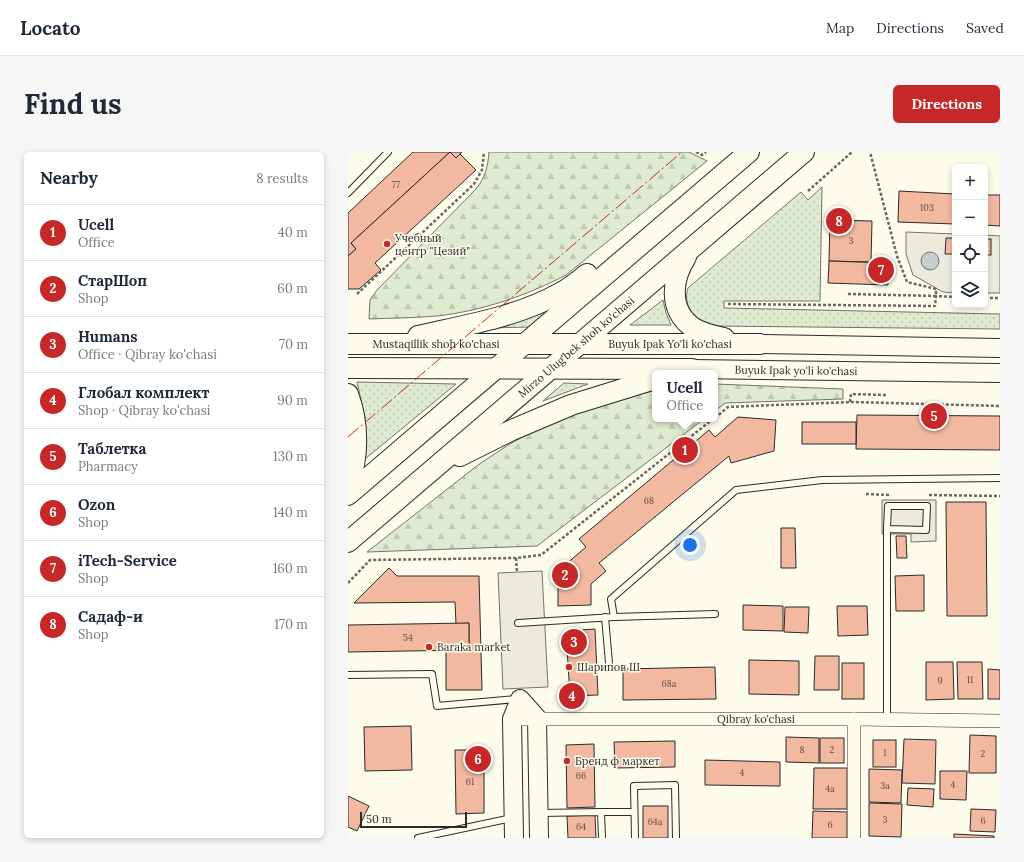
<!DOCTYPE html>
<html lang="en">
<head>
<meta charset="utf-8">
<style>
  :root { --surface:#fff; --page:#f6f6f7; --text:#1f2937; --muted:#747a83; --line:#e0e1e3; --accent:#c62828 }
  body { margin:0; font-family:Lora,serif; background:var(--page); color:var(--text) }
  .controls { position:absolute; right:12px; top:12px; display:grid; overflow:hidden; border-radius:6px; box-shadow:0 2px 6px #0003 }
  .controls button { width:36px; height:36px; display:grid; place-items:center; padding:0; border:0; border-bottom:1px solid var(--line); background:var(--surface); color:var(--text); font:20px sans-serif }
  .scale { position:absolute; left:12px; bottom:10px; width:107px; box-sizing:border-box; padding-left:4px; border:2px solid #2b2b2b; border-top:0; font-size:11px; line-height:14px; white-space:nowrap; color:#2b2b2b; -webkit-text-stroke:3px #fdfbea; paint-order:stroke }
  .you { position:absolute; left:342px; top:393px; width:14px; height:14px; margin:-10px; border:3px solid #fff; border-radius:50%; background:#1a73e8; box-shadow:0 0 0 6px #1a73e833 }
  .badge { display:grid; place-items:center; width:26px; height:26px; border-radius:50%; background:var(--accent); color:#fff; font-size:13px; font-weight:700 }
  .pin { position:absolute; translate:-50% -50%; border:2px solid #fff; box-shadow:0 1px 4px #0006 }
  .popup { position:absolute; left:304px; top:218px; width:66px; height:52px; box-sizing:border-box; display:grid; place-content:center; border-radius:6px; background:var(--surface); filter:drop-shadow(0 1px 3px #0005); font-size:13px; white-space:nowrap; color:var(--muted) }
  .popup b { font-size:15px; color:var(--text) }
  .popup::after { content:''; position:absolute; left:50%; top:100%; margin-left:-8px; border:8px solid transparent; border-top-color:var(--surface) }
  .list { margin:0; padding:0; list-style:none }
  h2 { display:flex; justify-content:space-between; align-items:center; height:52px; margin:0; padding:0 16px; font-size:17px }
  h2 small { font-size:13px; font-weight:400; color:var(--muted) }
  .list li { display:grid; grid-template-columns:26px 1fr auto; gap:12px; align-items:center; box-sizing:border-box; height:56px; padding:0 16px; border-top:1px solid var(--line) }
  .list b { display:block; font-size:15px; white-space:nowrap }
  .list p { margin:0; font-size:13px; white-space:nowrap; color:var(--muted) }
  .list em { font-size:13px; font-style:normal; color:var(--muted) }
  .icon { flex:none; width:22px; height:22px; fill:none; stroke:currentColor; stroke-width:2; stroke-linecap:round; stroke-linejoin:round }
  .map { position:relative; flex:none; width:652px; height:686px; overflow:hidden; border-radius:6px }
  header { display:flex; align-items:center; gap:24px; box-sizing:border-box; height:56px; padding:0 20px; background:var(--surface); border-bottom:1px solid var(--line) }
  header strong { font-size:19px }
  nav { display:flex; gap:22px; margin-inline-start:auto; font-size:14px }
  .intro { display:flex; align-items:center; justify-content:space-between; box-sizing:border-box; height:96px; padding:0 24px }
  h1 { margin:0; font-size:28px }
  .button { padding:10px 18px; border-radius:6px; background:var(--accent); color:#fff; font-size:14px; font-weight:700 }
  main { display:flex; gap:24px; padding:0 24px }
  aside { flex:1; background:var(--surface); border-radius:6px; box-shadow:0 2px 6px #0003 }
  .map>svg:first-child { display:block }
  .grass { fill:url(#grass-dots); stroke:#74746e }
  .forest { fill:url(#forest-firs); stroke:#74746e }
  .parking { fill:#eceadb; stroke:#74746e }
  .water { fill:url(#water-ripples); stroke:#74746e }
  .building { fill:#f2b8a0; stroke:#2b2b2b }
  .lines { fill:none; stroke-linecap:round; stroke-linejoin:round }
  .lane-casing { stroke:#2b2b2b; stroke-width:8 }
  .street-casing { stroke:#2b2b2b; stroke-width:14 }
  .secondary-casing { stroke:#2b2b2b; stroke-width:20 }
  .primary-casing { stroke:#2b2b2b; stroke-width:22 }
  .path { stroke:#6a6964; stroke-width:2.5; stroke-dasharray:3 2; stroke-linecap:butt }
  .lane { stroke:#fdfbea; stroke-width:6 }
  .street { stroke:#fdfbea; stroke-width:13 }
  .secondary { stroke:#fdfbea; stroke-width:18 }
  .primary { stroke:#fdfbea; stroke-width:20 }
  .power { stroke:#c62828; stroke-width:1; stroke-dasharray:14 3 2 3; stroke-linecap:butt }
  .poi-dot { fill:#c62828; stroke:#fdfbea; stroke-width:1.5 }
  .labels { text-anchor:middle; stroke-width:3; stroke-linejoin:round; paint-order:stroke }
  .number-label { font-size:9px; fill:#5d4e48 }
  .poi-label { font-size:11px; fill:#2b2b2b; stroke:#fdfbea; text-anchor:start }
  .street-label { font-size:11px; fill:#2b2b2b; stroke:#fdfbea }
</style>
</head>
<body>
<header>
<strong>Locato</strong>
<nav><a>Map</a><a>Directions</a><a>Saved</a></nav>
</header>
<div class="intro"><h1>Find us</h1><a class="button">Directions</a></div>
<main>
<aside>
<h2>Nearby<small>8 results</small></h2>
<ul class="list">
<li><span class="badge">1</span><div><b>Ucell</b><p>Office</p></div><em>40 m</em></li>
<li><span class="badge">2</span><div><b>СтарШоп</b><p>Shop</p></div><em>60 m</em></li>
<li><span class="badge">3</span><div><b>Humans</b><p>Office · Qibray ko'chasi</p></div><em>70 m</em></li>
<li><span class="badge">4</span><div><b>Глобал комплект</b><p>Shop · Qibray ko'chasi</p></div><em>90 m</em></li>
<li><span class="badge">5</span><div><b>Таблетка</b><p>Pharmacy</p></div><em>130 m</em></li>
<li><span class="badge">6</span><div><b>Ozon</b><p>Shop</p></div><em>140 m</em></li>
<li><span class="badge">7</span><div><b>iTech-Service</b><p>Shop</p></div><em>160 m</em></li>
<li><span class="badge">8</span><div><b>Садаф-и</b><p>Shop</p></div><em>170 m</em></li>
</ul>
</aside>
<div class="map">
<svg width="652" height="686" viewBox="0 0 652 686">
  <defs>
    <pattern id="grass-dots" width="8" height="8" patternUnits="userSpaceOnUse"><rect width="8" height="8" fill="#deebd1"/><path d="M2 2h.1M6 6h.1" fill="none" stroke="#bfcab4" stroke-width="1.8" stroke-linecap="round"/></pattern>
    <pattern id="forest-firs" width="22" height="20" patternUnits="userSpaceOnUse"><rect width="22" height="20" fill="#deebd1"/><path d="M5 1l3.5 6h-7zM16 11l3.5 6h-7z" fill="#bfcab4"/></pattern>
    <pattern id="water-ripples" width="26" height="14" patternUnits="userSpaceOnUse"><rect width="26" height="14" fill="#c7d0d0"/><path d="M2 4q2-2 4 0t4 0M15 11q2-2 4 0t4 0" fill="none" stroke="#abb3b3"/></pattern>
  </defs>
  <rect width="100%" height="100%" fill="#fdfbea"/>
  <g class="grass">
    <path d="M474 35 472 149H376V156L652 162V177L366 174C362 173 357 172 353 170 341 163 336 148 340 136L453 40 460 48Z"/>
    <polygon points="220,143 183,175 140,176"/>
    <polygon points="315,148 318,161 323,173 282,173"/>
    <polygon points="9,230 108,232 17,307 17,266"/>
    <polygon points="216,231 240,232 195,249"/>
  </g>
  <g class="forest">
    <path d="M141 0H341L359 9 218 123C178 144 133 159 89 164 66 166 43 166 21 167L22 148 29 138 128 37C137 26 140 14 141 0Z"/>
    <polygon points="367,232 495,237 495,247 377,251 367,259"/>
    <polygon points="307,238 307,267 356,267 189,394 19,400 130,313 160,293 191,276 229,261"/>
  </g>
  <g class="parking">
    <polygon points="558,80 607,82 607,141 595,140 565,123 558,102"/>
    <polygon points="637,83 652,84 652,141 637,141"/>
    <polygon points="534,348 588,348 588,389 563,390 563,382 534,382"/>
    <polygon points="194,419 200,535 155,537 150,421"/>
  </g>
  <circle class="water" cx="582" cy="109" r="9"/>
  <g class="building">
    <polygon points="65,0 114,0 108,6 102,0 3,91 8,97 0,104 0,61"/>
    <polygon points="102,0 108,6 112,2 128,18 27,111 33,118 11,137 0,137 0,104 8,97 3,91"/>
    <polygon points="551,39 607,42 607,72 550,70"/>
    <polygon points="637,43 652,43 652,74 637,73"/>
    <polygon points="482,68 524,69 523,110 481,109"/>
    <polygon points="598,86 607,86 607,102 597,102"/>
    <rect x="637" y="87" width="6" height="16"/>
    <polygon points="481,109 540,111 540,133 480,131"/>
    <polygon points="509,263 652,264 652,298 508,297"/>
    <polygon points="390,265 428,268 426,299 383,311 381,304 251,411 258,419 243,432 243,453 210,454 210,419 238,395 231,387 361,278 367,285"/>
    <rect x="454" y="270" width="54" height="22"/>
    <polygon points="598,350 638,350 639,464 599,464"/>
    <polygon points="433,376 447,376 448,416 433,416"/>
    <polygon points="548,384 558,384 559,406 549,406"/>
    <polygon points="41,416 49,424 131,424 134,538 98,538 98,499 121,498 121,471 108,472 107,450 6,451"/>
    <polygon points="576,423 576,459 548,459 547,424"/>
    <polygon points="395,453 435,454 435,479 395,478"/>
    <polygon points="489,454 519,454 520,483 490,484"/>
    <polygon points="437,455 461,455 460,481 436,480"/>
    <polygon points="121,471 121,498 0,500 0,473"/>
    <polygon points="247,477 250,543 222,544 218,479"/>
    <polygon points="467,504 491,504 491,538 466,538"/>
    <polygon points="401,508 451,509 451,543 401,542"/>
    <polygon points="578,510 605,510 606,547 578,548"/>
    <polygon points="609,510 634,510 635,547 610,547"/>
    <rect x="494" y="511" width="22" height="36"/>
    <polygon points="367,515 368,547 275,548 275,517"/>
    <polygon points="640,517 652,518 652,547 640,547"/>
    <polygon points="63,574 64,618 17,619 16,575"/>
    <polygon points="622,583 648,584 648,621 621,621"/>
    <polygon points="438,585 471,586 471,611 438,610"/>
    <rect x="472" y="586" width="24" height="25"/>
    <polygon points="556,587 588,588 587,632 554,631"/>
    <rect x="525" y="588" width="23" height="27"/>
    <polygon points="327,589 327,615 267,616 266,590"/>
    <polygon points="246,592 247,655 219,656 218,593"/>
    <polygon points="107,598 136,598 136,661 108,662"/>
    <polygon points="357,608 432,610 432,634 357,633"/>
    <polygon points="466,616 499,616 499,657 465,657"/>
    <polygon points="521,617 554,618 553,651 521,650"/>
    <polygon points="592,619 619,619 618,648 592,647"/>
    <polygon points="560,636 586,637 585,655 559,653"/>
    <polygon points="0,644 21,654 9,679 0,675"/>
    <polygon points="521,651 554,652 553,685 521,684"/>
    <rect x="295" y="654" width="25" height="32"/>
    <polygon points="623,657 648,658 647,680 622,679"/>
    <polygon points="465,659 499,660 499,686 464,686"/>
    <polygon points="247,663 248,686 220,686 219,664"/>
    <polygon points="606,682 646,684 646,686 606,686"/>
  </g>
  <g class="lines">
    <g class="lane-casing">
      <g id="lane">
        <polyline points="0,41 40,0"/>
        <polyline points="257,465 261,511"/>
        <polyline points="266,465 367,462"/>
        <polyline points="170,471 266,465 263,447 388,338 474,328 652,326"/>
        <polyline points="0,523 84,522 89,554 169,547"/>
        <polyline points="539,567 539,377 540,354 579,354 578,378 539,377"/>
        <polyline points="253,660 286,660"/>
        <polyline points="192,661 253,660 254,686"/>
        <polyline points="70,686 164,666"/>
        <polyline points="287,686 286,634 327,633 328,686"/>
      </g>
    </g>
    <g class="street-casing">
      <g id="street">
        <path id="s1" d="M164 567H506L652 569"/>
        <polyline points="506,567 506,686"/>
      </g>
    </g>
    <g class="secondary-casing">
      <g id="secondary">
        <polyline points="412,192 652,196"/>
        <path id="s2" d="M344 217 652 221"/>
        <polyline points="166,686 164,567 172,547 189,566 191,686"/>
      </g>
    </g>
    <g class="primary-casing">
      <g id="primary">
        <path d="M338 105C324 127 320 157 344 175 353 181 366 184 376 186"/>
        <path d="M70 184C118 173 169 165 212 141 222 136 230 129 239 122"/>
        <path id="s3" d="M0 192H412"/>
        <polyline points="0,216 344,217"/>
        <path d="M0 242C11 272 11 305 0 334"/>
        <polyline points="112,304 164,278 223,253 307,227"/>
        <polyline points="0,343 401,0"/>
        <path id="s4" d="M0 390 456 0"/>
      </g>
    </g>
    <g class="path">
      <polyline points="348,0 354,3 358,0"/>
      <polyline points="460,39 504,0"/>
      <polyline points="9,142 126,32 134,18 136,0"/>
      <polyline points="500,142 588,144 588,137 559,130 549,104 522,0"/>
      <polyline points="637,146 652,146"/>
      <polyline points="380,152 587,154 588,144 607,145"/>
      <polyline points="502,250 503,242 538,243"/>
      <polyline points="367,266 380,255 427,253 505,250 652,254"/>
      <polyline points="518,342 542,343"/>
      <polyline points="581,343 652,344"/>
      <polyline points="168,406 169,420"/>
      <polyline points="0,431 22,408 168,406 193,403 365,267"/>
    </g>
    <use href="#lane" class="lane"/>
    <use href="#street" class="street"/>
    <use href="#secondary" class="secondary"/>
    <use href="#primary" class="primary"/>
    <polyline class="power" points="0,285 334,0"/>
  </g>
  <g class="poi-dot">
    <circle cx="39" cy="92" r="4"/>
    <circle cx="81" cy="495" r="4"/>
    <circle cx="221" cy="515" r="4"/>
    <circle cx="219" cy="609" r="4"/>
  </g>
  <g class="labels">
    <g class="number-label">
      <text x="48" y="36">77</text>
      <text x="579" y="59">103</text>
      <text x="503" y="92">3</text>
      <text x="301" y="352">68</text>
      <text x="60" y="489">54</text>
      <text x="622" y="531">11</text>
      <text x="592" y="532">9</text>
      <text x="321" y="535">68а</text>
      <text x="454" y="601">8</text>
      <text x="484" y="601">2</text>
      <text x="537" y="604">1</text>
      <text x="635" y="605">2</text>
      <text x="394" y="624">4</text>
      <text x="233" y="627">66</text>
      <text x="122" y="633">61</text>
      <text x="605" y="636">4</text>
      <text x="537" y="637">3a</text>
      <text x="482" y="640">4a</text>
      <text x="537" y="671">3</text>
      <text x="635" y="672">6</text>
      <text x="307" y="673">64а</text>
      <text x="482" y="676">6</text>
      <text x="233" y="678">64</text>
    </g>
    <g class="poi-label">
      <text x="47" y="90">Учебный<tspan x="47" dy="13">центр "Цезий"</tspan></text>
      <text x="89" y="499">Baraka market</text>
      <text x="229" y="519">Шарипов Ш</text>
      <text x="227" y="613">Бренд ф маркет</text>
    </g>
    <g class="street-label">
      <text dy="4" stroke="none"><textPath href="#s3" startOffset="88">Mustaqillik shoh ko'chasi</textPath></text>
      <text dy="4" stroke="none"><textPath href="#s3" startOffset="322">Buyuk Ipak Yo'li ko'chasi</textPath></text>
      <text dy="4" stroke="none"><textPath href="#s4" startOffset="300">Mirzo Ulug'bek shoh ko'chasi</textPath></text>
      <text dy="4" stroke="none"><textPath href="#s2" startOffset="104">Buyuk Ipak yo'li ko'chasi</textPath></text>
      <text dy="4" stroke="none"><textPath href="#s1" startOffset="244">Qibray ko'chasi</textPath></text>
    </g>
  </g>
</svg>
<div class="controls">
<button>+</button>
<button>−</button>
<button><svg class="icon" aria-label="locate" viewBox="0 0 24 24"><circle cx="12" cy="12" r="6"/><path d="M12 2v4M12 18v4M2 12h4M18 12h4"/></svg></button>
<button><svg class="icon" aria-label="layers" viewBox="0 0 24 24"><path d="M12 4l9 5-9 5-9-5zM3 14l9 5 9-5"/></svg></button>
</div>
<div class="scale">50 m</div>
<div class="you"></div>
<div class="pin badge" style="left:337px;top:298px">1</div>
<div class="popup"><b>Ucell</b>Office</div>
<div class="pin badge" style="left:217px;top:423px">2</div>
<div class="pin badge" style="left:226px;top:490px">3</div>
<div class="pin badge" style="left:224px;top:544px">4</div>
<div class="pin badge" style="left:586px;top:264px">5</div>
<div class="pin badge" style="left:130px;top:607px">6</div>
<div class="pin badge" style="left:533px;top:118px">7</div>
<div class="pin badge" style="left:491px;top:69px">8</div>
</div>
</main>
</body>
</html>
